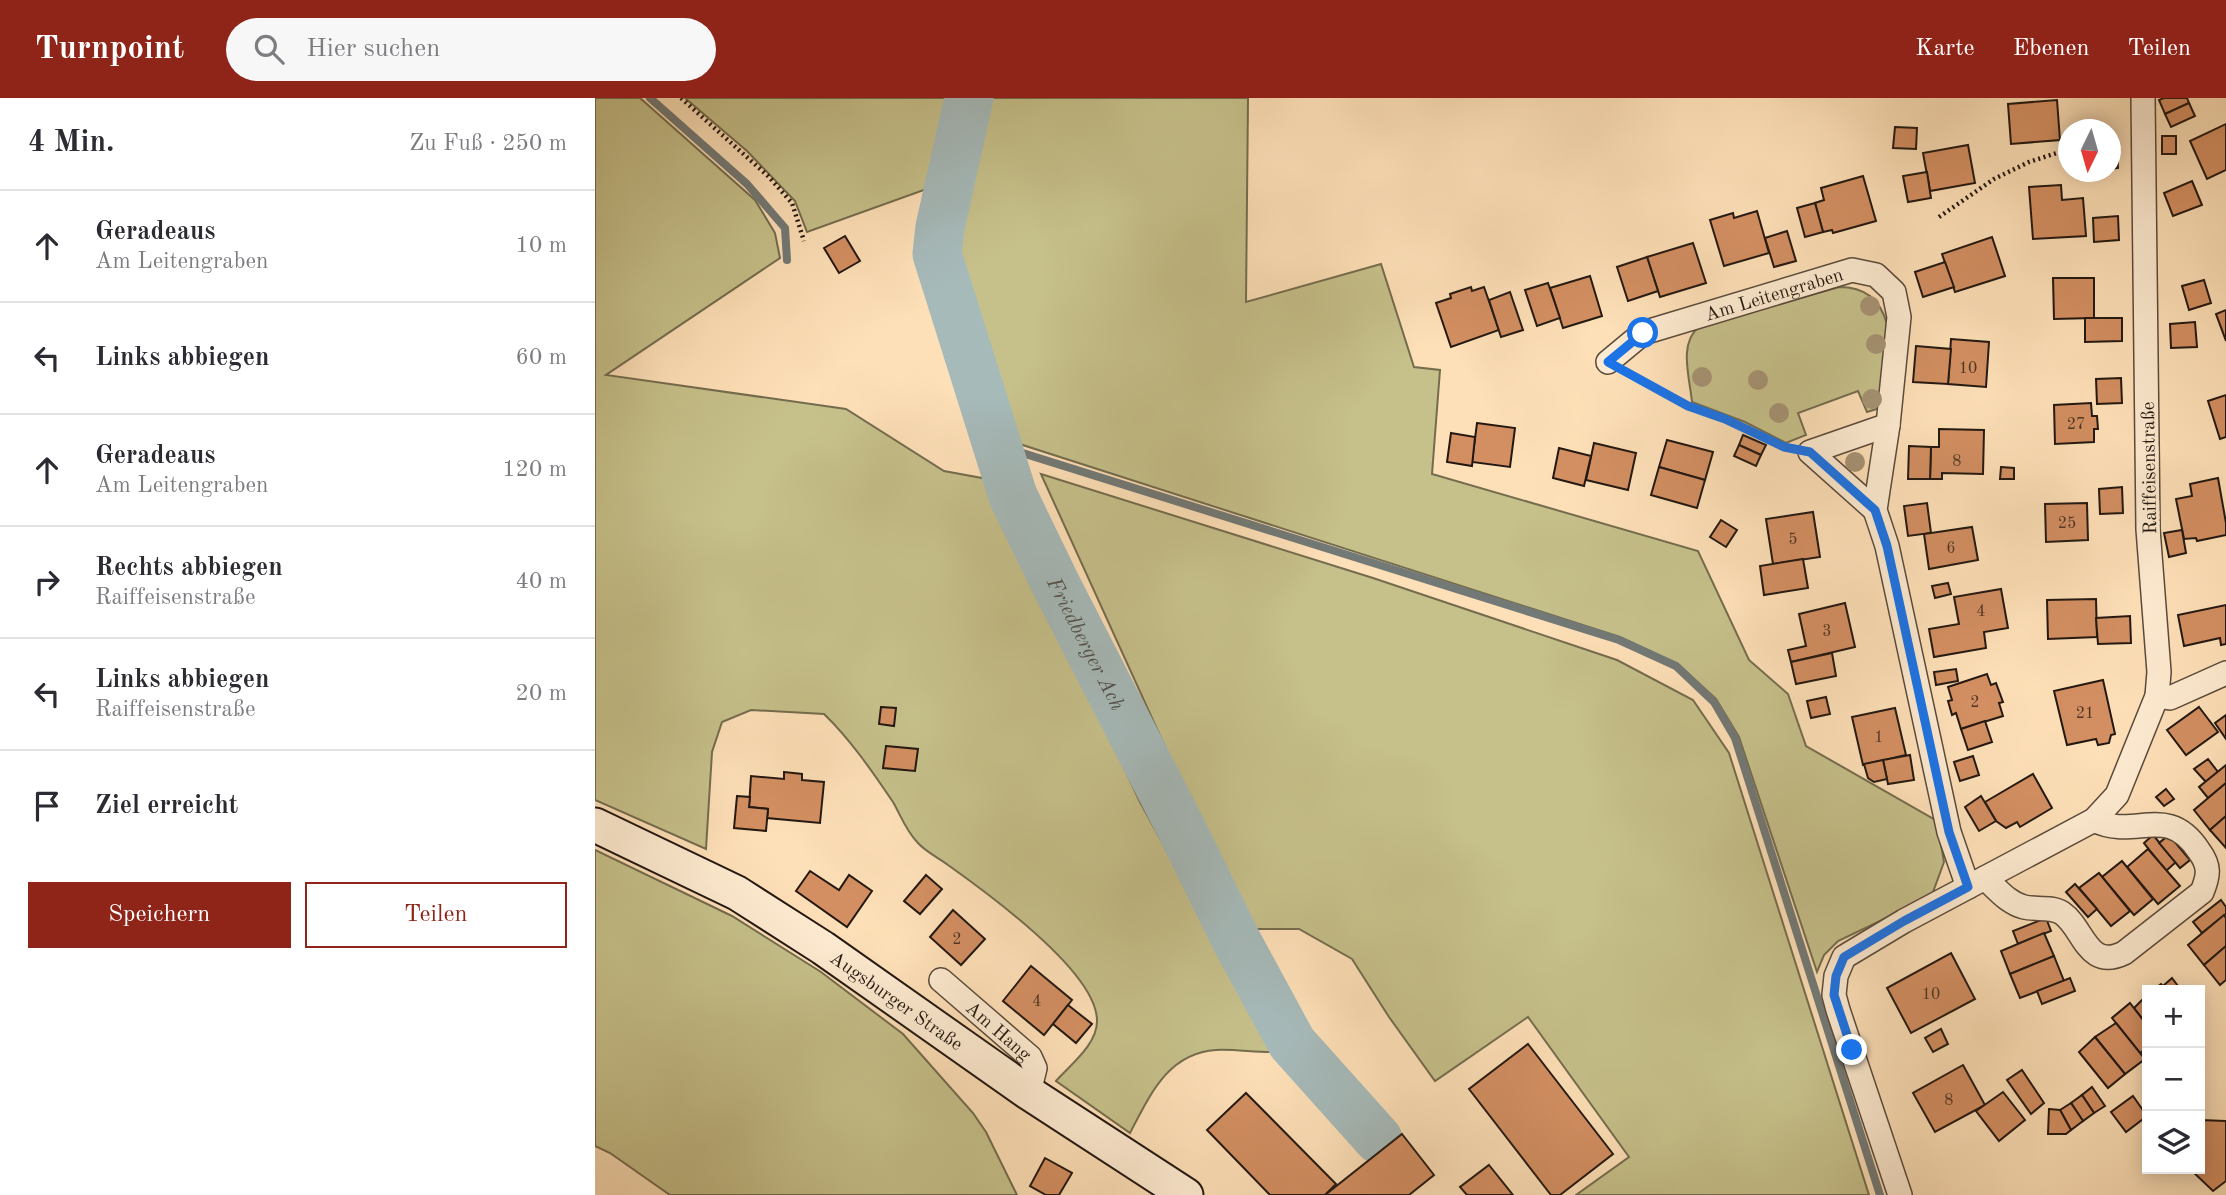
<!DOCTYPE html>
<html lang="de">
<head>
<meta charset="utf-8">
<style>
  :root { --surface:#fff; --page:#f7f7f7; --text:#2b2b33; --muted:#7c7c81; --line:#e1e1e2; --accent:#8f2418 }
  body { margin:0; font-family:"Old Standard TT",serif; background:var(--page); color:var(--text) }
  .controls { position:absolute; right:21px; bottom:21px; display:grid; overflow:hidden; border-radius:0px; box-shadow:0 4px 18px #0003 }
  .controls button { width:63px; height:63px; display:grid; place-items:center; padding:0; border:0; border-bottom:2px solid var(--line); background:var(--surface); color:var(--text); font:35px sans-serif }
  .compass { position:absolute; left:1463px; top:21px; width:63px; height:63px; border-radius:50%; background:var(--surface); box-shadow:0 4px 18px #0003; rotate:185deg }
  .stop { position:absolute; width:21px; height:21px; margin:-16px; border:5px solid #1a73e8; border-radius:50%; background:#fff }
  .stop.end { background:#1a73e8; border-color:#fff; box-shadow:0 2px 7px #0008 }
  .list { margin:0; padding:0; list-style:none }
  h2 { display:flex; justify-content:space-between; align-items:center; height:91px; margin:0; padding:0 28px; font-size:30px }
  h2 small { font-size:23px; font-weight:400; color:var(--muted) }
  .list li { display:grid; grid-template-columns:46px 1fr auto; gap:21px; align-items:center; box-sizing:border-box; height:112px; padding:0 28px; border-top:2px solid var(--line) }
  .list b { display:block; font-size:26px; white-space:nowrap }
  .list p { margin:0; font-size:23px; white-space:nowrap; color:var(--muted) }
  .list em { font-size:23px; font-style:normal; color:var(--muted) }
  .actions { display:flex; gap:14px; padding:21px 28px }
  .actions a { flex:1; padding:16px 0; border:2px solid var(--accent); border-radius:0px; text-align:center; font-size:24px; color:var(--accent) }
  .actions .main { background:var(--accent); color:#fff }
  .icon { flex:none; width:38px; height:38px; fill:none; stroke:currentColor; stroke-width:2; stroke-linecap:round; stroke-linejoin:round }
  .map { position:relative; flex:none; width:1631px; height:1097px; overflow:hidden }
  header { display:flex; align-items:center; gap:42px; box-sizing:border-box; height:98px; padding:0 35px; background:var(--accent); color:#fff }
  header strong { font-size:33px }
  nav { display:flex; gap:38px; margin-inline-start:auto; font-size:24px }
  .search { width:490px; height:63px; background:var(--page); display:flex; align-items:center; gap:18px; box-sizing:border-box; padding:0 24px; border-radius:38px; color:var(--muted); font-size:26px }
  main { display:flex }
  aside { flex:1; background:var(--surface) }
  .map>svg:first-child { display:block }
  .green { fill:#c6c08a; stroke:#746c4e; stroke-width:2 }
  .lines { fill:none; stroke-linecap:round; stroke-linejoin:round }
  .stream { stroke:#727976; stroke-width:8 }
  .river { stroke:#a6baba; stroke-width:49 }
  .building { fill:#d38f62; stroke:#231811; stroke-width:2 }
  .street-casing { stroke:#5a4a3b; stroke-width:26 }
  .secondary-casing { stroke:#231811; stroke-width:37 }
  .path { stroke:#231811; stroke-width:4.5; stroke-dasharray:2 3.5; stroke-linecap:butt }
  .street { stroke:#feebd1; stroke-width:23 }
  .secondary { stroke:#feebd1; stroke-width:33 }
  .tree { fill:#a59273 }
  .route { stroke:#1a73e8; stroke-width:9 }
  .labels { text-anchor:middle; stroke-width:7; stroke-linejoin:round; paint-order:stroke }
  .number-label { font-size:16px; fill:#4f3625 }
  .street-label { font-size:19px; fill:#231811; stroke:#feebd1 }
  .water-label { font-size:21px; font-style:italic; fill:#51514c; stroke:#feebd1 }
</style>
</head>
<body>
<header>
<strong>Turnpoint</strong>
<div class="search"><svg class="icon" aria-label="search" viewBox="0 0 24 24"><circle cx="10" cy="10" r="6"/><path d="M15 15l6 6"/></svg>Hier suchen</div>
<nav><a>Karte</a><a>Ebenen</a><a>Teilen</a></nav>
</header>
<main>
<aside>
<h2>4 Min.<small>Zu Fuß · 250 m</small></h2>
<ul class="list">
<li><svg class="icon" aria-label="ahead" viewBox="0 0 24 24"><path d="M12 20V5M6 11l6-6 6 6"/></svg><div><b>Geradeaus</b><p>Am Leitengraben</p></div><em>10 m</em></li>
<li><svg class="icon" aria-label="left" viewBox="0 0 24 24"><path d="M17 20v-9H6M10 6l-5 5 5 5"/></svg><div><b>Links abbiegen</b></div><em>60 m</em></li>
<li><svg class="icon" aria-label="ahead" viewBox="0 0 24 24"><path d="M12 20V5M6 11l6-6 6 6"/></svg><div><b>Geradeaus</b><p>Am Leitengraben</p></div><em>120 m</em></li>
<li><svg class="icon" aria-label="right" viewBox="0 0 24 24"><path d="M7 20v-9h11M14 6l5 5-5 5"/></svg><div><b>Rechts abbiegen</b><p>Raiffeisenstraße</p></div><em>40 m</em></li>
<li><svg class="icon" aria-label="left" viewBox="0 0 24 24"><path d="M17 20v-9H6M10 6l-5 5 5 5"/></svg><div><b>Links abbiegen</b><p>Raiffeisenstraße</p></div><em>20 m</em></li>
<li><svg class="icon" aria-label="arrive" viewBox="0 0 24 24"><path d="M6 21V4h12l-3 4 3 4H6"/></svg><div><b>Ziel erreicht</b></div></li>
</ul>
<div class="actions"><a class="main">Speichern</a><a>Teilen</a></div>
</aside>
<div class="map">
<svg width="1631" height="1097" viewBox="0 0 1631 1097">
  <rect width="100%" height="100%" fill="#fee0b8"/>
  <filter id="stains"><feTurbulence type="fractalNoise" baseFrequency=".00286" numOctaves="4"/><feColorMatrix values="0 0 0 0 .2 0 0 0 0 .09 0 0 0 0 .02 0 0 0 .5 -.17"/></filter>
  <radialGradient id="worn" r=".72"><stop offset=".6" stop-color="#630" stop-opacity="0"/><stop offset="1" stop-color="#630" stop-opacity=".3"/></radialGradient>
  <g class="green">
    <path d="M0 0H45L160 102 180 135 185 160 11 277 251 311 349 373 403 383 454 508 545 704 682 954C662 955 642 951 621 952 573 955 555 997 535 1035L461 983C475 967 503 946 502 922 501 873 391 794 353 767 344 760 331 754 323 745 311 733 306 718 298 704 277 673 255 641 229 616L156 612 127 624 117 654 111 751 0 702Z"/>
    <polygon points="90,0 363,0 340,88 212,134 200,103 152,53"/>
    <polygon points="391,0 653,0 651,204 786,166 819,269 845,272 837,376 1103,453 1154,562 1193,596 1211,648 1342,723 1349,764 1338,794 1306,813 1243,843 1229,857 1222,874 1144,639 1121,601 1083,566 1025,539 412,342 354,173 357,135"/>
    <path d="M1244 189C1270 189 1285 201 1292 226L1285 310 1272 314 1263 293 1203 315 1211 337 1191 345 1150 324 1097 304C1095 281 1083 245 1104 229Z"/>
    <polygon points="446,376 778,480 1022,562 1098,602 1134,655 1274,1097 981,1097 1034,1059 933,919 840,983 794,919 757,861 704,831 653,831"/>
    <polygon points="0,752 137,818 226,874 308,936 378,1015 391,1034 422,1097 75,1097 15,1055 0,1048"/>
  </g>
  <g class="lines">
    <g class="stream">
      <polyline points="55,0 152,86 190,130 192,162"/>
      <polyline points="402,347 1024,542 1081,568 1119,604 1140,640 1285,1097"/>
    </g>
    <path class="river" id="s1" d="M374 0 345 129 342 156 418 398 460 485 588 734 640 840 697 945 783 1041"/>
  </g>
  <g class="building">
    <polygon points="1569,0 1592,0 1594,5 1570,16 1564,2"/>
    <polygon points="1462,2 1465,42 1416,46 1413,6"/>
    <polygon points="1594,5 1600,18 1576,29 1570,16"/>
    <polygon points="1631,26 1631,72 1612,81 1595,43"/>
    <polygon points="1300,29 1322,30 1321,51 1298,50"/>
    <rect x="1567" y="38" width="14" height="18"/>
    <polygon points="1373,47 1380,85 1335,93 1328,55"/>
    <polygon points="1516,53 1522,53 1523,70 1516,71"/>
    <polygon points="1332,74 1336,100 1313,104 1308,78"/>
    <polygon points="1268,78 1281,123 1238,135 1237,132 1228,134 1220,105 1229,102 1226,90"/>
    <polygon points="1597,83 1607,107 1578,118 1569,95"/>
    <polygon points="1466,87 1467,102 1488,100 1491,138 1438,141 1434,89"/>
    <polygon points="1220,105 1228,134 1210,139 1202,110"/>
    <polygon points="1162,113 1174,155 1129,168 1115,122 1138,115 1139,120"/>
    <polygon points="1523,118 1524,142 1499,144 1498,120"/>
    <polygon points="1192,133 1201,163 1179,169 1170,140"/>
    <polygon points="250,138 265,163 244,175 229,150"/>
    <polygon points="1397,139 1410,178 1360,194 1347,156"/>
    <polygon points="1098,145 1111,185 1065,199 1052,159"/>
    <polygon points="1052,159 1063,193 1033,203 1022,169"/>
    <polygon points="1350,164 1359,189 1328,199 1320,174"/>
    <polygon points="995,178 1007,218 968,230 955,190"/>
    <polygon points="1458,180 1499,180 1499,220 1459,221"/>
    <polygon points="1609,182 1616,205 1594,212 1587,188"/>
    <polygon points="953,185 965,220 942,228 930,192"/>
    <polygon points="876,189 877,193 889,189 904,232 856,249 841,205 856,200 855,196"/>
    <polygon points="915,194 928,232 906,239 894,202"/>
    <polygon points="1631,212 1631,243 1621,216"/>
    <polygon points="1490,220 1527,220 1527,243 1490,244"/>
    <polygon points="1600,224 1602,249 1576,250 1575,226"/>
    <polygon points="1356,241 1394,244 1391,289 1353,286"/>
    <polygon points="1321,248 1356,251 1353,286 1318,284"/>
    <polygon points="1526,280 1527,305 1502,306 1501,281"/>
    <polygon points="1631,297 1631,339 1625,341 1613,303"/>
    <polygon points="1496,305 1497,318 1502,318 1503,331 1499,331 1499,344 1460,346 1459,307"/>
    <polygon points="882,325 920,330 915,369 877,364"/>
    <polygon points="1344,331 1389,332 1388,376 1347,375 1347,381 1335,381 1336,349 1344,349"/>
    <polygon points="856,335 880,339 877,368 852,364"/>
    <polygon points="1148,337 1171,347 1166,357 1144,347"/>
    <polygon points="1072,342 1118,354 1110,382 1064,369"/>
    <polygon points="999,345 1041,355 1033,392 991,382"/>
    <polygon points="1144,347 1166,357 1161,368 1139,358"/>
    <polygon points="1314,348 1336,349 1335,381 1313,381"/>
    <polygon points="964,350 996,358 989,388 958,380"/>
    <polygon points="1064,369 1110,382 1102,410 1056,397"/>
    <polygon points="1406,369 1419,370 1419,381 1405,381"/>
    <polygon points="1623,380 1631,425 1631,437 1602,443 1601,440 1589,441 1581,401 1597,398 1595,386"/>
    <polygon points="1527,389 1528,415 1505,416 1504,391"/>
    <polygon points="1332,405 1336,435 1313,438 1309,408"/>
    <polygon points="1492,405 1493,442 1451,444 1450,406"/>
    <polygon points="1218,414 1225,459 1178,466 1171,421"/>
    <polygon points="1126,422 1142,432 1131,449 1115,439"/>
    <polygon points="1377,429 1383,462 1334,471 1329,436"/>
    <polygon points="1587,432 1591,455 1574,459 1569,435"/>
    <polygon points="1208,461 1213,490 1169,497 1165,468"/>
    <polygon points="1353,485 1356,496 1340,500 1337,488"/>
    <polygon points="1406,491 1413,530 1389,534 1391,550 1339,559 1334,531 1364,526 1359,499"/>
    <polygon points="1501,501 1502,539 1453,541 1452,502"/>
    <polygon points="1250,505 1260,549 1196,564 1193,552 1211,548 1204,516"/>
    <polygon points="1631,507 1631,546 1626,547 1625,540 1589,548 1583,517"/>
    <polygon points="1535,518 1536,545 1503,546 1501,520"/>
    <polygon points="1237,555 1241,578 1201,586 1196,564"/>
    <polygon points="1361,571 1363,583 1341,587 1339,574"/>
    <polygon points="1392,576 1396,587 1401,585 1408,604 1404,605 1408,618 1366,631 1361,615 1357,617 1353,603 1357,602 1353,589"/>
    <polygon points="1508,582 1520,636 1516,637 1514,645 1503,647 1501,641 1472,647 1459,593"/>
    <polygon points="1231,599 1235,616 1216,620 1212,603"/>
    <polygon points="286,609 301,610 299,628 284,626"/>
    <polygon points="1604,609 1623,634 1591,657 1572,632"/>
    <polygon points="1300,610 1311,657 1268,667 1257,619"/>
    <polygon points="1631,617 1631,641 1620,625"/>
    <polygon points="1390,623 1397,644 1373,652 1366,631"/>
    <polygon points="291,648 323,651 320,673 288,670"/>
    <polygon points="1315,657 1319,682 1293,686 1288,662"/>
    <polygon points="1378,658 1384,677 1365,683 1359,664"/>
    <polygon points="1613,661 1623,674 1611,684 1599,671"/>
    <polygon points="1288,662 1292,681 1279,684 1273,680 1269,666"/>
    <polygon points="1631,667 1631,685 1613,700 1604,689"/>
    <polygon points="189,674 207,676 207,682 229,684 225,725 172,720 173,711 154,709 156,678 189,681"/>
    <polygon points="1438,676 1457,710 1425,729 1422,724 1411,730 1401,723 1390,704"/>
    <polygon points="1631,685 1631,718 1615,732 1599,712"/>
    <polygon points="1571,691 1579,701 1569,708 1561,699"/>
    <polygon points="142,698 155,699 154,709 173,711 171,733 139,730"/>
    <polygon points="1386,698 1401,723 1384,733 1370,709"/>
    <polygon points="1631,718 1631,750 1615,732"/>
    <polygon points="1558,737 1581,764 1571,773 1549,745"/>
    <polygon points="1574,737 1595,762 1585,770 1564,745"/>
    <polygon points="1553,751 1585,788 1563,806 1532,769"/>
    <polygon points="1527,763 1558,801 1539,817 1507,779"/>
    <polygon points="215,773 244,792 254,777 277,793 252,829 201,793"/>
    <polygon points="1504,775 1535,813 1516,828 1484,790"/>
    <polygon points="331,777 347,791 325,816 309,803"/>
    <polygon points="1480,786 1502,811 1493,819 1471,794"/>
    <polygon points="1626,802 1631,809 1631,816 1607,835 1598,824"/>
    <polygon points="358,812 390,841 366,867 335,839"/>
    <polygon points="1629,817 1631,820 1631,848 1609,867 1593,847"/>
    <polygon points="1451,820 1456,833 1423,846 1418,833"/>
    <polygon points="1449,835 1459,858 1415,876 1406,853"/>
    <polygon points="1631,848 1631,882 1625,887 1609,867"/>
    <polygon points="1356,855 1380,901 1316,935 1292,890"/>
    <polygon points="1459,858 1469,883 1425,900 1415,876"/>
    <polygon points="436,868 477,902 449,937 408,903"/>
    <polygon points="1475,880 1480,893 1447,906 1442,893"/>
    <polygon points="1577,880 1586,892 1558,892 1566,886 1568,888"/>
    <polygon points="1552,897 1552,927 1539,910"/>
    <polygon points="1535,905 1552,927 1552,950 1545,955 1517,920"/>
    <polygon points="473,907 497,926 481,945 458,926"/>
    <polygon points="1521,925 1550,961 1530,976 1500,939"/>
    <polygon points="1346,931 1353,946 1338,954 1330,940"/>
    <polygon points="1500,939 1530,976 1513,990 1484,954"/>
    <polygon points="933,946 1018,1056 965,1097 956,1097 874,991"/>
    <polygon points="1368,967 1390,1007 1340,1034 1318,995"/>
    <polygon points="1427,972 1449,1005 1436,1016 1412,982"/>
    <polygon points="1497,989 1510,1008 1499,1015 1487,997"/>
    <polygon points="1408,994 1430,1022 1404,1043 1381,1013"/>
    <polygon points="651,995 741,1086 730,1097 675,1097 612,1032"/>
    <polygon points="1487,997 1499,1015 1488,1023 1476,1005"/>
    <polygon points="1538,998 1552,1018 1531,1034 1516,1014"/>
    <polygon points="1476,1005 1488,1023 1476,1032 1465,1012"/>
    <polygon points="1454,1011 1465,1012 1476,1032 1471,1036 1453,1036"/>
    <polygon points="1605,1022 1631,1023 1631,1083 1618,1093 1595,1071 1605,1071"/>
    <polygon points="807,1036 839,1077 814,1097 730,1097"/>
    <polygon points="450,1060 477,1075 464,1097 451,1097 435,1088"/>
    <polygon points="894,1067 918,1097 872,1097 865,1089"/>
  </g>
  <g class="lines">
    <g class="street-casing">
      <g id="street">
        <path id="s2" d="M1013 264 1048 235 1257 172 1281 177 1299 194 1304 219 1293 327 1280 412 1292 448 1354 734 1373 789"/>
        <polyline points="1280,412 1215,354 1293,327"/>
        <polyline points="1562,598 1575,600 1631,575"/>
        <path d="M1390 780C1402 791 1413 805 1429 809 1441 812 1456 808 1467 815 1489 830 1492 873 1529 855L1607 794C1614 777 1615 768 1604 753 1572 704 1540 743 1499 722"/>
        <path id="s3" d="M346 882 435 959 440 970 434 995"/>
        <polyline points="1305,1097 1243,912 1239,897 1241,878 1249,859 1309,823 1499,722 1522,697 1562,598 1564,574 1553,431 1548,0"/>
      </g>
    </g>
    <g class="secondary-casing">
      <g id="secondary">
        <path id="s4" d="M0 727 142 795 228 850 434 995 591 1097"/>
      </g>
    </g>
    <g class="path">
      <polyline points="86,0 173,78 197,105 209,143"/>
      <polyline points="1344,119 1399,81 1434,64 1474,51"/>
      <polyline points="1034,276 1093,308 1130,321 1194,350"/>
    </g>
    <use href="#street" class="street"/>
    <use href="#secondary" class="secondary"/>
  </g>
  <g class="tree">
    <circle cx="1275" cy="208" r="10"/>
    <circle cx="1281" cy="246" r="10"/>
    <circle cx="1107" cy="279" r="10"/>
    <circle cx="1163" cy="282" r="10"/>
    <circle cx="1277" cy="301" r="10"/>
    <circle cx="1184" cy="315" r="10"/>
    <circle cx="1260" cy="364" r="10"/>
  </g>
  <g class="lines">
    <polyline class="route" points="1048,235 1013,264 1093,308 1130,321 1189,349 1215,354 1280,412 1292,448 1354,734 1373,789 1309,823 1249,859 1241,878 1239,897 1257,952"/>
  </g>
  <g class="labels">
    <g class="number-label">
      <text x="1373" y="275">10</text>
      <text x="1481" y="331">27</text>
      <text x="1362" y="368">8</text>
      <text x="1472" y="430">25</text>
      <text x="1198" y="446">5</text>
      <text x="1356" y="455">6</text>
      <text x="1386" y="518">4</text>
      <text x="1232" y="538">3</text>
      <text x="1380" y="609">2</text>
      <text x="1490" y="620">21</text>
      <text x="1284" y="644">1</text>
      <text x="362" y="846">2</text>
      <text x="1336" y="901">10</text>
      <text x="442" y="908">4</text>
      <text x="1354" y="1007">8</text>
    </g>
    <g class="street-label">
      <text dy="7" stroke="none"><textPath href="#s2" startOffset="182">Am Leitengraben</textPath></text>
      <text transform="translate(1553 370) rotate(-91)" y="7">Raiffeisenstraße</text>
      <text dy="7" stroke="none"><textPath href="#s4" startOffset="350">Augsburger Straße</textPath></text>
      <text dy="7" stroke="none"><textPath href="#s3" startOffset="77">Am Hang</textPath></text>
    </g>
    <g class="water-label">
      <text dy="7" stroke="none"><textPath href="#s1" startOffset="578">Friedberger Ach</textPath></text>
    </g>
  </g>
  <rect width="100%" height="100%" filter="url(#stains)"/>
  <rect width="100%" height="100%" fill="url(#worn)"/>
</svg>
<div class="controls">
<button>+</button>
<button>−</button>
<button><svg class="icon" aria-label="layers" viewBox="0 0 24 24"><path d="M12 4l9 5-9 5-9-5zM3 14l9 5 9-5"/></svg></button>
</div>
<svg class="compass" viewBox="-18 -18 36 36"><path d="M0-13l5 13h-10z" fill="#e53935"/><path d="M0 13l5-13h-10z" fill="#7c7c81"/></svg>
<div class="stop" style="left:1048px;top:235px"></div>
<div class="stop end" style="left:1257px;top:952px"></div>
</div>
</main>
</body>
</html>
